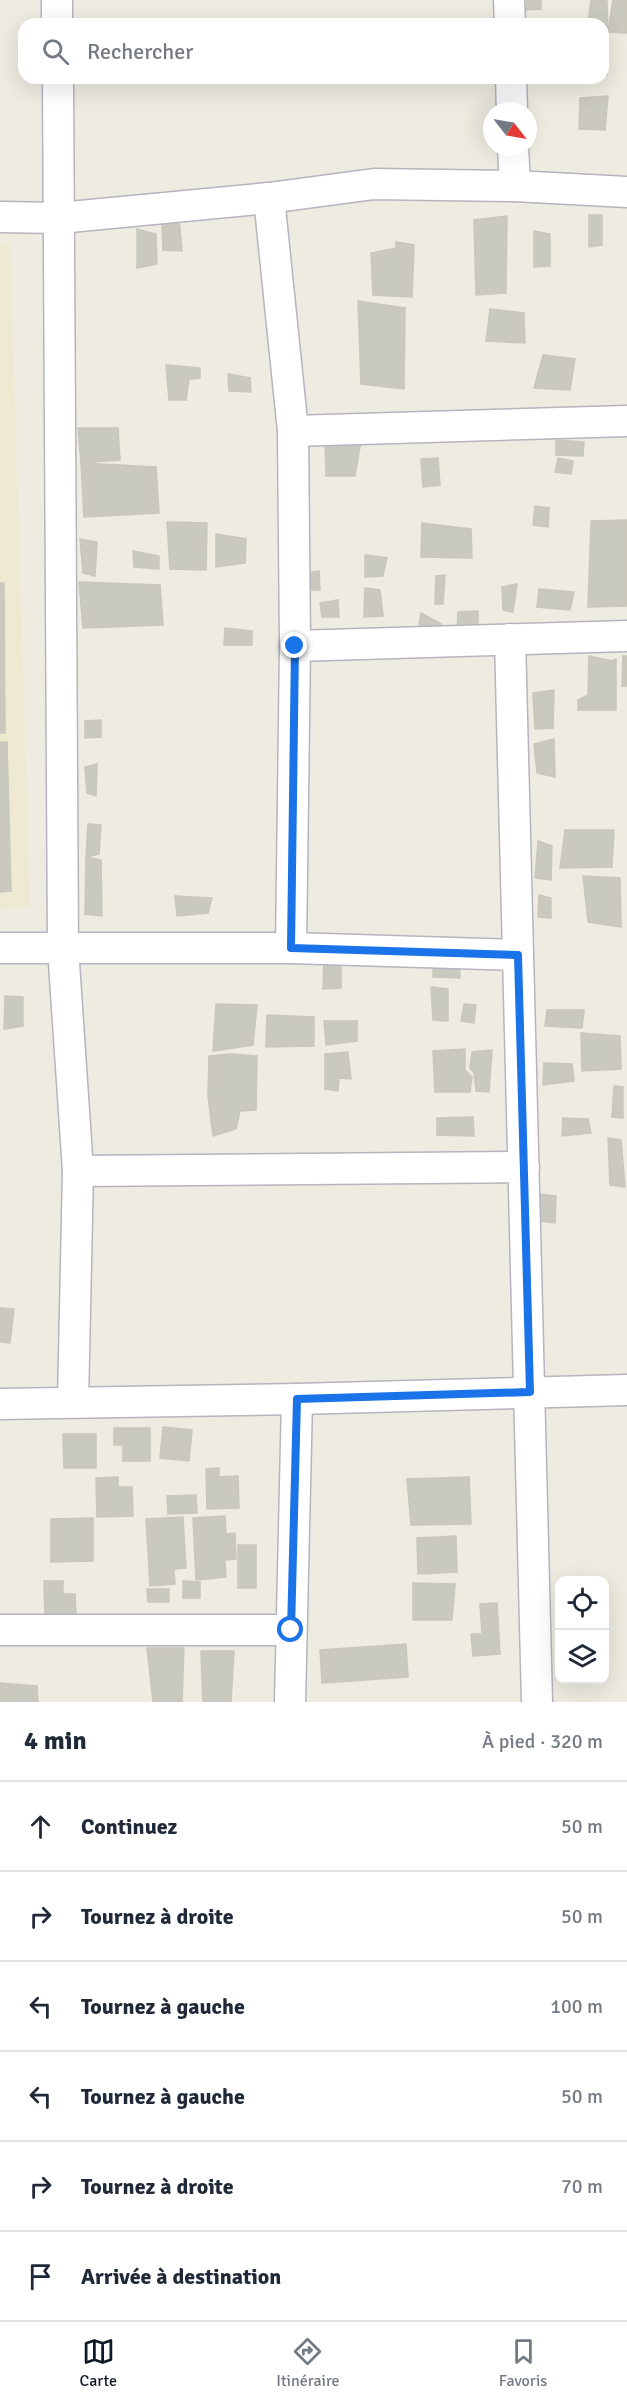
<!DOCTYPE html>
<html lang="fr">
<head>
<meta charset="utf-8">
<style>
  :root { --surface:#fff; --page:#f2f2f3; --text:#1f2937; --muted:#747a83; --line:#e0e1e3; --accent:#111827 }
  body { margin:0; font-family:Signika,sans-serif; background:var(--page); color:var(--text) }
  .controls { position:absolute; right:18px; bottom:18px; display:grid; overflow:hidden; border-radius:12px; box-shadow:0 6px 24px #0002 }
  .controls button { width:54px; height:54px; display:grid; place-items:center; padding:0; border:0; border-bottom:2px solid var(--line); background:var(--surface); color:var(--text); font:30px sans-serif }
  .compass { position:absolute; left:483px; top:102px; width:54px; height:54px; border-radius:50%; background:var(--surface); box-shadow:0 6px 24px #0002; rotate:121deg }
  .stop { position:absolute; width:18px; height:18px; margin:-14px; border:4px solid #1a73e8; border-radius:50%; background:#fff }
  .stop.end { background:#1a73e8; border-color:#fff; box-shadow:0 2px 6px #0008 }
  .list { margin:0; padding:0; list-style:none }
  h2 { display:flex; justify-content:space-between; align-items:center; height:78px; margin:0; padding:0 24px; font-size:26px }
  h2 small { font-size:20px; font-weight:400; color:var(--muted) }
  .list li { display:grid; grid-template-columns:39px 1fr auto; gap:18px; align-items:center; box-sizing:border-box; height:90px; padding:0 24px; border-top:2px solid var(--line) }
  .list b { display:block; font-size:22px; white-space:nowrap }
  .list em { font-size:20px; font-style:normal; color:var(--muted) }
  .icon { flex:none; width:33px; height:33px; fill:none; stroke:currentColor; stroke-width:2; stroke-linecap:round; stroke-linejoin:round }
  .map { position:relative; flex:none; width:627px; height:1702px; overflow:hidden }
  .search { position:absolute; background:var(--surface); box-shadow:0 6px 24px #0002; left:18px; right:18px; top:18px; height:66px; display:flex; align-items:center; gap:15px; box-sizing:border-box; padding:0 21px; border-radius:18px; color:var(--muted); font-size:22px }
  .sheet { height:618px; background:var(--surface) }
  nav { display:flex; justify-content:space-around; align-items:center; box-sizing:border-box; height:84px; border-top:2px solid var(--line); background:var(--surface); font-size:16px; color:var(--muted) }
  nav a { display:grid; justify-items:center; gap:3px }
  nav .on { color:var(--accent) }
  .map>svg:first-child { display:block }
  .education { fill:#eeead2 }
  .building { fill:#cac9bf; stroke:#c9c7bb; stroke-width:1.5 }
  .lines { fill:none; stroke-linecap:round; stroke-linejoin:round }
  .minor-casing { stroke:#b5b4c0; stroke-width:33 }
  .minor { stroke:#fff; stroke-width:30 }
  .route { stroke:#1a73e8; stroke-width:8 }
</style>
</head>
<body>
<div class="map">
<svg width="627" height="1702" viewBox="0 0 627 1702">
  <rect width="100%" height="100%" fill="#eeebe1"/>
  <polygon class="education" points="0,244 10,244 30,907 0,909"/>
  <g class="building">
    <polygon points="527,0 541,0 541,9 526,10"/>
    <polygon points="591,0 607,1 608,32 603,32 603,24 588,24"/>
    <polygon points="613,0 627,0 627,33 608,32"/>
    <polygon points="603,39 606,39 607,75 603,75"/>
    <polygon points="608,96 605,130 579,129 580,98"/>
    <polygon points="589,215 602,215 602,245 589,247"/>
    <polygon points="507,216 506,293 476,295 474,220"/>
    <polygon points="162,218 179,219 182,251 163,250"/>
    <polygon points="137,229 156,234 157,264 137,268"/>
    <polygon points="534,231 550,234 550,266 534,267"/>
    <polygon points="396,242 414,245 412,297 373,295 371,253 396,248"/>
    <polygon points="358,301 405,308 404,389 361,384"/>
    <polygon points="490,309 524,313 525,343 486,341"/>
    <polygon points="543,355 575,359 570,390 534,388"/>
    <polygon points="166,365 200,368 200,378 189,379 186,400 169,400"/>
    <polygon points="228,374 250,378 251,392 229,391"/>
    <polygon points="78,428 118,428 120,460 81,463"/>
    <polygon points="556,440 584,442 583,456 556,455"/>
    <polygon points="325,441 361,441 355,476 326,476"/>
    <polygon points="438,458 440,485 423,487 421,459"/>
    <polygon points="558,458 573,461 571,474 555,472"/>
    <polygon points="81,463 156,467 159,513 84,517"/>
    <polygon points="535,506 549,508 548,527 533,525"/>
    <polygon points="627,520 627,606 588,607 591,521"/>
    <polygon points="167,522 207,523 206,570 170,569"/>
    <polygon points="422,523 471,529 472,558 421,557"/>
    <polygon points="216,534 246,539 245,563 216,567"/>
    <polygon points="80,539 97,542 95,576 83,573"/>
    <polygon points="133,551 159,556 159,569 134,567"/>
    <polygon points="365,555 387,558 383,576 365,577"/>
    <polygon points="319,571 320,590 304,590 305,573"/>
    <polygon points="445,575 443,604 435,604 436,576"/>
    <polygon points="79,582 160,585 163,625 83,628"/>
    <polygon points="0,583 4,583 5,733 0,733"/>
    <polygon points="517,584 513,612 503,610 502,587"/>
    <polygon points="365,588 380,590 383,616 364,617"/>
    <polygon points="539,589 574,592 570,610 537,607"/>
    <polygon points="338,600 339,617 322,617 320,603"/>
    <polygon points="478,611 478,629 457,630 458,612"/>
    <polygon points="421,613 441,624 441,633 419,624"/>
    <polygon points="225,628 252,631 252,645 224,645"/>
    <polygon points="589,656 612,661 616,659 616,710 578,710 578,700 588,695"/>
    <polygon points="623,656 627,656 627,686 622,686"/>
    <polygon points="554,690 553,728 535,729 533,693"/>
    <polygon points="101,720 101,737 85,738 85,721"/>
    <polygon points="554,739 555,777 537,773 534,744"/>
    <polygon points="0,742 7,742 11,891 0,892"/>
    <polygon points="97,764 96,796 87,793 85,767"/>
    <polygon points="88,824 101,825 99,854 86,857"/>
    <polygon points="565,830 614,830 612,867 560,868"/>
    <polygon points="538,841 552,846 551,880 535,878"/>
    <polygon points="86,857 101,860 102,916 85,914"/>
    <polygon points="583,876 620,878 621,927 588,922"/>
    <polygon points="539,895 551,898 551,918 538,917"/>
    <polygon points="175,896 212,898 208,913 177,916"/>
    <polygon points="324,960 341,965 341,988 323,989"/>
    <polygon points="433,962 459,962 460,978 433,977"/>
    <polygon points="431,987 448,989 448,1021 433,1020"/>
    <polygon points="5,996 23,997 23,1026 4,1029"/>
    <polygon points="216,1004 257,1005 253,1045 213,1051"/>
    <polygon points="464,1004 476,1005 474,1023 461,1021"/>
    <polygon points="547,1010 584,1010 582,1028 545,1026"/>
    <polygon points="267,1015 314,1017 314,1046 266,1047"/>
    <polygon points="324,1021 357,1021 357,1041 326,1045"/>
    <polygon points="581,1033 620,1036 621,1069 582,1071"/>
    <polygon points="465,1049 465,1070 472,1077 470,1092 435,1092 433,1051"/>
    <polygon points="492,1050 489,1092 476,1091 474,1073 470,1068 472,1052"/>
    <polygon points="348,1052 351,1079 339,1078 338,1091 325,1089 325,1054"/>
    <polygon points="233,1054 257,1056 256,1110 240,1111 236,1129 213,1136 208,1096 209,1056"/>
    <polygon points="544,1063 572,1064 574,1081 543,1085"/>
    <polygon points="614,1086 623,1087 623,1118 612,1117"/>
    <polygon points="473,1117 474,1136 437,1135 437,1118"/>
    <polygon points="563,1118 588,1119 591,1133 562,1136"/>
    <polygon points="608,1138 621,1140 625,1187 610,1185"/>
    <polygon points="539,1194 556,1196 555,1223 541,1221"/>
    <polygon points="0,1308 14,1309 10,1343 0,1342"/>
    <polygon points="163,1427 192,1430 189,1461 160,1458"/>
    <polygon points="114,1428 150,1428 150,1461 123,1461 123,1445 114,1445"/>
    <polygon points="63,1434 96,1434 96,1468 64,1468"/>
    <polygon points="219,1468 219,1477 238,1476 239,1508 207,1509 206,1469"/>
    <polygon points="118,1477 118,1487 132,1487 133,1516 97,1517 96,1478"/>
    <polygon points="469,1477 471,1524 411,1525 407,1479"/>
    <polygon points="196,1495 197,1513 168,1514 167,1496"/>
    <polygon points="225,1516 226,1534 235,1533 236,1559 225,1560 226,1577 196,1580 193,1518"/>
    <polygon points="183,1517 186,1568 174,1569 175,1584 150,1586 146,1519"/>
    <polygon points="93,1518 93,1561 51,1562 51,1519"/>
    <polygon points="456,1536 457,1572 418,1574 417,1538"/>
    <rect x="238" y="1545" width="18" height="43"/>
    <polygon points="44,1581 63,1581 63,1594 75,1594 76,1614 45,1614"/>
    <polygon points="183,1581 200,1582 200,1598 183,1598"/>
    <polygon points="413,1583 455,1584 452,1620 413,1620"/>
    <polygon points="147,1589 169,1589 169,1602 148,1602"/>
    <polygon points="497,1603 500,1654 473,1656 471,1634 482,1634 480,1604"/>
    <polygon points="406,1644 408,1677 322,1683 320,1650"/>
    <polygon points="147,1648 184,1648 182,1702 153,1702"/>
    <polygon points="201,1651 234,1651 231,1702 203,1702"/>
    <polygon points="0,1683 37,1686 38,1702 0,1702"/>
  </g>
  <g class="lines">
    <g class="minor-casing">
      <g id="minor">
        <polyline points="57,0 57,24"/>
        <polyline points="509,0 510,24"/>
        <polyline points="58,78 63,948 78,1171 73,1402"/>
        <polyline points="511,78 512,111"/>
        <polyline points="513,147 515,186"/>
        <polyline points="269,198 293,431 295,646 291,948"/>
        <polyline points="0,217 59,218 269,198 374,184 515,186 627,192"/>
        <polyline points="293,431 627,421"/>
        <polyline points="510,639 537,1702"/>
        <polyline points="295,646 627,636"/>
        <polyline points="0,948 291,948 518,955"/>
        <polyline points="78,1171 524,1167"/>
        <polyline points="0,1404 297,1399 627,1390"/>
        <polyline points="0,1630 291,1630"/>
        <polyline points="290,1702 297,1399"/>
      </g>
    </g>
    <use href="#minor" class="minor"/>
  </g>
  <g class="lines">
    <polyline class="route" points="291,1630 297,1399 530,1392 518,955 291,948 295,646"/>
  </g>
</svg>
<div class="controls">
<button><svg class="icon" aria-label="locate" viewBox="0 0 24 24"><circle cx="12" cy="12" r="6"/><path d="M12 2v4M12 18v4M2 12h4M18 12h4"/></svg></button>
<button><svg class="icon" aria-label="layers" viewBox="0 0 24 24"><path d="M12 4l9 5-9 5-9-5zM3 14l9 5 9-5"/></svg></button>
</div>
<svg class="compass" viewBox="-18 -18 36 36"><path d="M0-13l5 13h-10z" fill="#e53935"/><path d="M0 13l5-13h-10z" fill="#747a83"/></svg>
<div class="stop" style="left:291px;top:1630px"></div>
<div class="stop end" style="left:295px;top:646px"></div>
<div class="search"><svg class="icon" aria-label="search" viewBox="0 0 24 24"><circle cx="10" cy="10" r="6"/><path d="M15 15l6 6"/></svg>Rechercher</div>
</div>
<section class="sheet">
<h2>4 min<small>À pied · 320 m</small></h2>
<ul class="list">
<li><svg class="icon" aria-label="ahead" viewBox="0 0 24 24"><path d="M12 20V5M6 11l6-6 6 6"/></svg><div><b>Continuez</b></div><em>50 m</em></li>
<li><svg class="icon" aria-label="right" viewBox="0 0 24 24"><path d="M7 20v-9h11M14 6l5 5-5 5"/></svg><div><b>Tournez à droite</b></div><em>50 m</em></li>
<li><svg class="icon" aria-label="left" viewBox="0 0 24 24"><path d="M17 20v-9H6M10 6l-5 5 5 5"/></svg><div><b>Tournez à gauche</b></div><em>100 m</em></li>
<li><svg class="icon" aria-label="left" viewBox="0 0 24 24"><path d="M17 20v-9H6M10 6l-5 5 5 5"/></svg><div><b>Tournez à gauche</b></div><em>50 m</em></li>
<li><svg class="icon" aria-label="right" viewBox="0 0 24 24"><path d="M7 20v-9h11M14 6l5 5-5 5"/></svg><div><b>Tournez à droite</b></div><em>70 m</em></li>
<li><svg class="icon" aria-label="arrive" viewBox="0 0 24 24"><path d="M6 21V4h12l-3 4 3 4H6"/></svg><div><b>Arrivée à destination</b></div></li>
</ul>
</section>
<nav>
<a class="on"><svg class="icon" aria-label="map" viewBox="0 0 24 24"><path d="M3 6l6-2 6 2 6-2v14l-6 2-6-2-6 2zM9 4v14M15 6v14"/></svg>Carte</a>
<a><svg class="icon" aria-label="directions" viewBox="0 0 24 24"><path d="M12 3l9 9-9 9-9-9zM9 14v-3h6M13 9l2 2-2 2"/></svg>Itinéraire</a>
<a><svg class="icon" aria-label="saved" viewBox="0 0 24 24"><path d="M7 4h10v16l-5-4-5 4z"/></svg>Favoris</a>
</nav>
</body>
</html>
